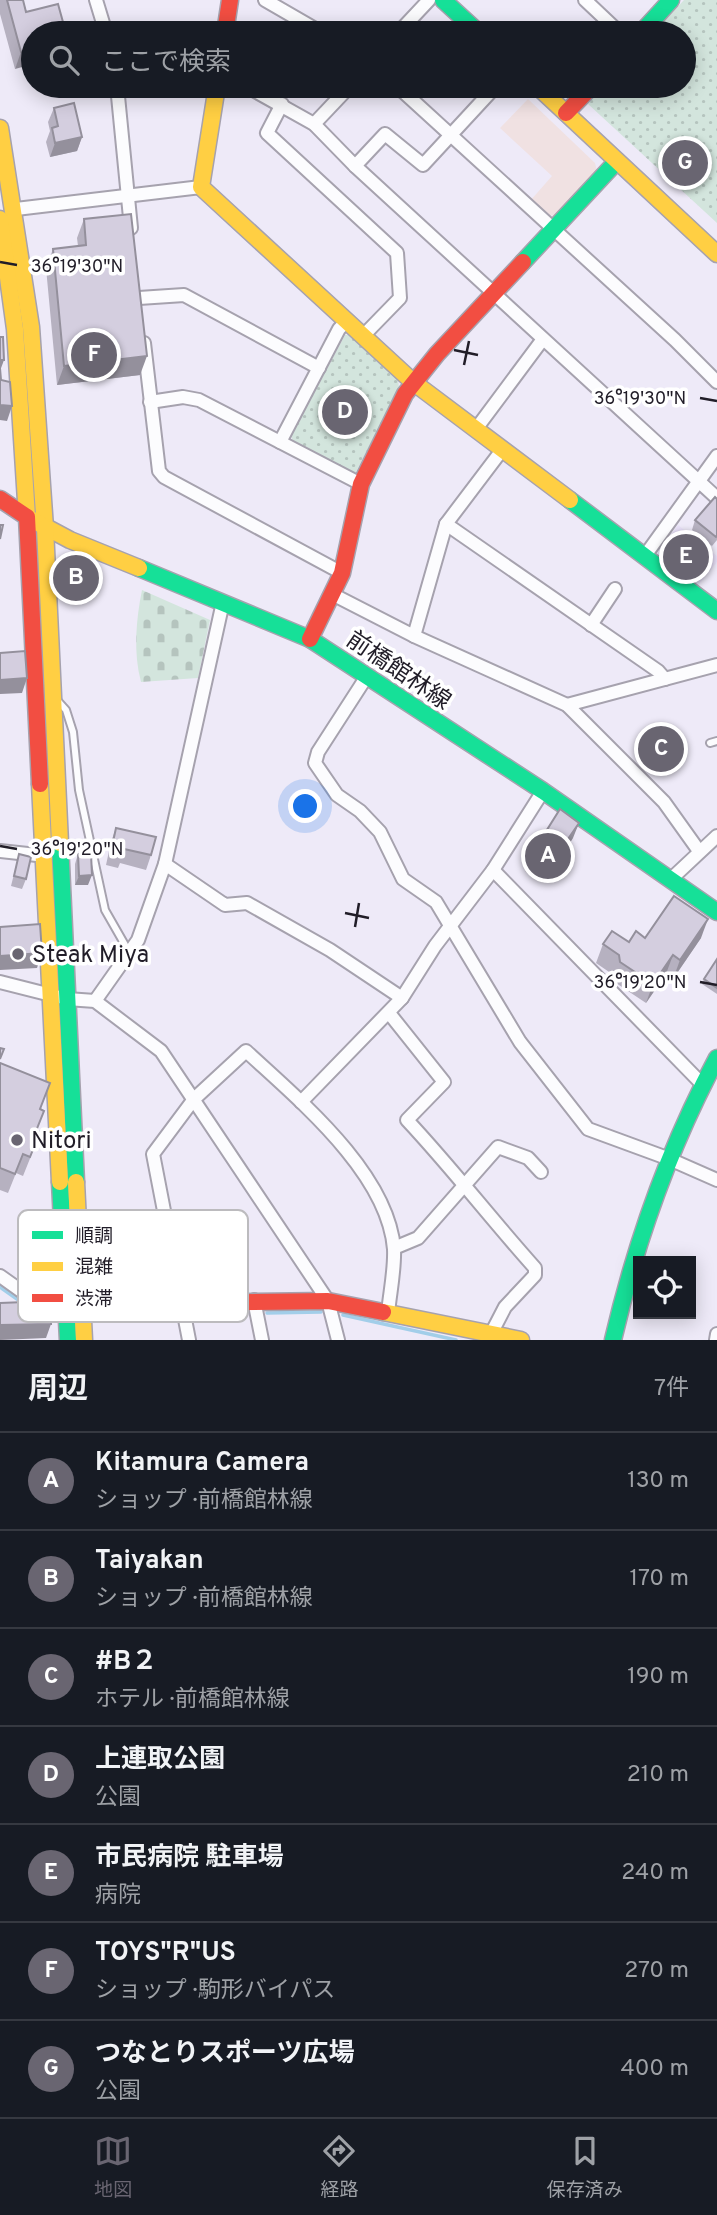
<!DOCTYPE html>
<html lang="ja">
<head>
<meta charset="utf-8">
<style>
  :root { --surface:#171b24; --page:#20242c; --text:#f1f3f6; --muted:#9ea1a6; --line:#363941; --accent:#696571 }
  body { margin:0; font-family:Overpass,"Noto Sans JP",sans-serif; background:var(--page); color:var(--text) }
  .controls { position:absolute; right:21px; bottom:21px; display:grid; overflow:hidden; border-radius:0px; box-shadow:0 4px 18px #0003 }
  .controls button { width:63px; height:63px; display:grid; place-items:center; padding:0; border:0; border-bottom:2px solid var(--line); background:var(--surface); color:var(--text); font:35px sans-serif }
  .you { position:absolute; left:306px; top:807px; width:24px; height:24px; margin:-18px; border:5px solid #fff; border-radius:50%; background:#1a73e8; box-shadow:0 0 0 10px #1a73e833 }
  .badge { display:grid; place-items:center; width:46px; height:46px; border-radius:50%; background:var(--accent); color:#fff; font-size:23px; font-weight:700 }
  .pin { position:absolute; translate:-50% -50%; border:4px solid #fff; box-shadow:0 2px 7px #0006 }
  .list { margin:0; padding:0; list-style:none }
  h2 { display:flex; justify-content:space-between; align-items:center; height:91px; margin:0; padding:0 28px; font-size:30px }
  h2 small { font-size:23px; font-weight:400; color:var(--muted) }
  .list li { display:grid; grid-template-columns:46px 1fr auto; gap:21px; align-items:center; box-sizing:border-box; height:98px; padding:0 28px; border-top:2px solid var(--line) }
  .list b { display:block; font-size:26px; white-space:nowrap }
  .list p { margin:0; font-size:23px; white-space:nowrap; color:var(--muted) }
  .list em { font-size:23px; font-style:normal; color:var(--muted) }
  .icon { flex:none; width:38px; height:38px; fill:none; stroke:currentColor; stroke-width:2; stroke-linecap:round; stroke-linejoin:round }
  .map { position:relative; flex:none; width:717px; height:1340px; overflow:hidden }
  .search { position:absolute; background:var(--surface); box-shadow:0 4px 18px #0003; left:21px; right:21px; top:21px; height:77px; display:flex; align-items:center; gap:18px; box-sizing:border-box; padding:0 24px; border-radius:38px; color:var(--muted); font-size:26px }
  .sheet { height:777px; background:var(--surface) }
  nav { display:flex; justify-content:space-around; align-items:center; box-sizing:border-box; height:98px; border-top:2px solid var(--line); background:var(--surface); font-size:19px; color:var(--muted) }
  nav a { display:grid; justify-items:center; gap:4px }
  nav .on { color:var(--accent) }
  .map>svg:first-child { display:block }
  .commercial { fill:#f0e1e2 }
  .built { fill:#eae2fa }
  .cemetery { fill:url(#cemetery-stones) }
  .park { fill:url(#park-dots) }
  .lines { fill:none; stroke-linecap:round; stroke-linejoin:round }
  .stream { stroke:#a2cee9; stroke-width:3.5 }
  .lane-casing { stroke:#a6a2ae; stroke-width:10 }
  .street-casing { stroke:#a6a2ae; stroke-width:16 }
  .fast-casing { stroke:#a6a2ae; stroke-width:19 }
  .slow-casing { stroke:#a6a2ae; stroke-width:19 }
  .jam-casing { stroke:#a6a2ae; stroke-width:19 }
  .lane { stroke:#fcfcfe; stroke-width:6 }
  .street { stroke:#fcfcfe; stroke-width:12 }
  .fast { stroke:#16e098; stroke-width:16 }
  .slow { stroke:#ffcf43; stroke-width:16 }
  .jam { stroke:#f24e42; stroke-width:16 }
  .wall { fill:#b6b1c0 }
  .shaded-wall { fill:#94909c }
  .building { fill:#d4cedf; stroke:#94909c; stroke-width:2 }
  .ticks { fill:none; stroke:#211d28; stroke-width:2.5 }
  .poi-dot { fill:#696571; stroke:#fff; stroke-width:2.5 }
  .labels { text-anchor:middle; stroke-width:7; stroke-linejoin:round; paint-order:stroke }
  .street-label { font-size:24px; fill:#211d28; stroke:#fff }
  .poi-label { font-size:24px; fill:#211d28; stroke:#fff; text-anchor:start }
  .key { fill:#fff; stroke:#bcbbbe; stroke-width:2 }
  .key-label { font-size:19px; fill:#211d28 }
  .ticks-label { font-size:18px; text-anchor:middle; fill:#211d28; stroke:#fff; stroke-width:7; stroke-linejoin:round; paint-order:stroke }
</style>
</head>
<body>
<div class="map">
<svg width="717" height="1340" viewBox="0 0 717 1340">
  <defs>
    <pattern id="cemetery-stones" width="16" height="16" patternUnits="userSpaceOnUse" patternTransform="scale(1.75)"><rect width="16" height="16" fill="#d3e5dd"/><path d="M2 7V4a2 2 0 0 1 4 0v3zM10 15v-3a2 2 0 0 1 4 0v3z" fill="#b5c4be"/></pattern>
    <pattern id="park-dots" width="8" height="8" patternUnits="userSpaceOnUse" patternTransform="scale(1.75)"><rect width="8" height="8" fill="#d3e5dd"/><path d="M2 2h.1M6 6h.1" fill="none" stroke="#b5c4be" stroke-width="1.8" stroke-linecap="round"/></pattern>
  </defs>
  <rect width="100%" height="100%" fill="#eeeaf8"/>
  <polygon class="commercial" points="528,99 595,163 597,171 556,216 548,215 530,201 552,176 500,128"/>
  <polygon class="built" points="678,525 717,556 717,562 696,588 654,558"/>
  <path class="cemetery" d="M142 590 210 620 198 678 141 682C133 652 136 620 142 590Z"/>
  <g class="park">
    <polygon points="684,0 717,0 717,223 588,104 603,86 684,86 684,33 653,33"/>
    <polygon points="345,335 350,335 398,379 399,388 356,472 351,472 293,441 291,436"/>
  </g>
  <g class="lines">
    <g class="stream">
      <polyline points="0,1287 24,1304"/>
      <polyline points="267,1313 321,1312"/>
      <polyline points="194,1314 232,1314"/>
      <polyline points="343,1315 456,1340"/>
    </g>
    <g class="lane-casing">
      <g id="lane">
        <polyline points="57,700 66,710 73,732 79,790 105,910 129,952"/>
        <polyline points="710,743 717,741"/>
      </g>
    </g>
    <g class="street-casing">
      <g id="street">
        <polyline points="96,0 106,33"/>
        <polyline points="265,0 322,33"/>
        <polyline points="585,0 620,33"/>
        <polyline points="398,33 429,0"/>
        <polyline points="117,86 131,228"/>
        <polyline points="246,86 314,124 355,166 717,498"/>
        <polyline points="397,86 675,340 717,382"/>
        <polyline points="282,104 267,133 397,253 400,298 363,336"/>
        <polyline points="314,124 350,86"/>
        <polyline points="355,166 385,134 423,165 496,86"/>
        <polyline points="16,209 201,187"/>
        <polyline points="139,298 184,295 319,368"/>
        <polyline points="144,343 159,471 164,477 342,573"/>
        <polyline points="150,402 183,397 199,400 361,484"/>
        <polyline points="476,429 543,339"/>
        <polyline points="280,442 339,329 347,321"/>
        <polyline points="446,524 658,671 665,679"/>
        <polyline points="644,557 717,456"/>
        <polyline points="332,594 414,636 567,705 664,802 699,851"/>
        <polyline points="591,625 615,589"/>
        <polyline points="414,636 446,524 502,450"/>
        <polyline points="367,676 318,752 315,763 337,795 360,811 380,832 403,879 436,902 520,1042 588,1129 667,1158 717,1180"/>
        <polyline points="567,705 717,665"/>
        <polyline points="0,851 46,856"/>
        <polyline points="165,864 225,905 247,903 330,950 402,998"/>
        <polyline points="493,870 702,1084"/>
        <polyline points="670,880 717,836"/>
        <polyline points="0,982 67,999 95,1001 161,1051 328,1301 338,1340"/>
        <polyline points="95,1001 138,940 165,864 223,602"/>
        <path d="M389 1013 444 1082 407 1120C452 1168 491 1219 535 1268V1275L505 1307 491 1334"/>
        <polyline points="301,1102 402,998 435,946 493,870 543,791"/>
        <polyline points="394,1248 418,1238 498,1147 528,1158 541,1172"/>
        <polyline points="0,1276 31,1298 67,1302"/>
        <polyline points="254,1300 262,1340"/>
        <path d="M189 1340 153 1154 194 1099 246 1051C299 1100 388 1173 394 1249 395 1269 390 1292 388 1313"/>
        <polyline points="716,1340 717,1334"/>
      </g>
    </g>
    <g class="fast-casing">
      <g id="fast">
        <polyline points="443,0 479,33"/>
        <polyline points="641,33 671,0"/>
        <polyline points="523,262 617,161"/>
        <polyline points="570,500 717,611"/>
        <polyline points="139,568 310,639 543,791 717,912"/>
        <polyline points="60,843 76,1182"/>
        <polyline points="60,1182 68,1340"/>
        <path d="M613 1340C636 1241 669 1148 717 1058"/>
      </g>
    </g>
    <g class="slow-casing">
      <g id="slow">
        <polyline points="217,86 201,187 413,382 570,500"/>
        <polyline points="537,86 717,254"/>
        <polyline points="0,128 31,327 45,528"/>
        <polyline points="0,219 15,329 27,517 70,540 139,568"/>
        <polyline points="45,528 60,843"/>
        <polyline points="40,784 60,1182"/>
        <polyline points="76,1182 84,1340"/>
        <polyline points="383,1312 521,1340"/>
      </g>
    </g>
    <g class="jam-casing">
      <g id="jam">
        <polyline points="225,33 230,0"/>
        <polyline points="566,113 592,86"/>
        <polyline points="0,499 27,517 40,784"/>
        <polyline points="310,639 342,573 361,484 405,394 437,354 523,262"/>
        <polyline points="82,1304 328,1301 383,1312"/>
      </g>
    </g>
    <use href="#lane" class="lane"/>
    <use href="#street" class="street"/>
    <use href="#fast" class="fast"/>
    <use href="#slow" class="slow"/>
    <use href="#jam" class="jam"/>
  </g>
  <g class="wall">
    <polygon points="0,0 23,0 33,33 15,69 0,14"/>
    <polygon points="54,108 82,137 77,151 50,157 46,142 50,131 48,122"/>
    <polygon points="84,219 140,375 57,385 46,268 53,249 78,246 77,238"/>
    <polygon points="715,497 717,540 712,546 692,530 695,520"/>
    <polygon points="116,828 151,855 146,870 120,863 118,868 106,865 111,842"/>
    <polygon points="573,838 543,883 525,871 530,857"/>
    <polygon points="19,854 26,879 22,889 11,886"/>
    <polygon points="78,854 88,885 75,885 75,864"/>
    <polygon points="645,938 701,938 673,979 666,974 646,1003 613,981 612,974 596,963 603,944 629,942"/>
    <polygon points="717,959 717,994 702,984 704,979"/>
    <polygon points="0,1063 40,1109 33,1151 23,1176 16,1173 8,1193 0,1190"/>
  </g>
  <g class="shaded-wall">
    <polygon points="33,48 33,64 15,69 21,52"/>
    <polygon points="82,137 77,151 50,157 55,143"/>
    <polygon points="147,356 140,375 57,385 64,366"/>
    <polygon points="0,360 4,360 0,371"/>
    <polygon points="0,405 12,406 7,421 0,420"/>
    <polygon points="27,678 22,693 0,694 0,680"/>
    <polygon points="579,823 573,838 543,883 548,868"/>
    <polygon points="92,875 88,885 75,885 79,876"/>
    <polygon points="708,919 701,938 673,979 680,960"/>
    <polygon points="42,953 37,968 0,970 0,956"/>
    <polygon points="673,955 666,974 646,1003 653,984"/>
    <polygon points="51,1324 46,1338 0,1340 0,1325"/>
  </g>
  <g class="building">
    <polygon points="7,0 23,0 26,12 58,4 66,33 33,33 33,48 21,52"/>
    <polygon points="74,103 82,137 55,143 52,128 58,126 54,108"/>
    <polygon points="131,214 147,356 64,366 53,249 86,245 84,219"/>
    <polygon points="0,337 3,337 4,360 0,360"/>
    <polygon points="0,368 1,380 10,382 12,406 0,405"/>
    <polygon points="715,497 717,499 717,535 716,537 695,520"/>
    <polygon points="0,525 3,525 0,539"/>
    <polygon points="25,651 27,678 0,680 0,653"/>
    <polygon points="560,809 579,823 548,868 530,857"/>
    <polygon points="116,828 156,837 151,855 124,849 123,854 111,851"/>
    <polygon points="19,854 31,857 26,879 14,876"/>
    <polygon points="78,854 91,854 92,875 79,876"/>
    <polygon points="674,896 708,919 680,960 673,955 653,984 620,962 619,955 603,944 612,931 629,942 636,931 645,938"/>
    <polygon points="40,924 42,953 0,956 0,927"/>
    <polygon points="717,959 717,988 704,979"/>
    <polygon points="0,1048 4,1049 0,1059"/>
    <polygon points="0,1063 50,1083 40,1109 44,1111 36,1131 40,1132 30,1157 23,1154 15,1174 0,1168"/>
    <polygon points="50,1301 51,1324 0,1325 0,1303"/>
  </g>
  <path class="ticks" d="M0 262 17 265M454 350 478 355M464 365 469 341M700 398 717 401M0 846 17 849M345 913 369 918M355 927 359 903M700 982 717 985"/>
  <g class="poi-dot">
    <circle cx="18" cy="954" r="7"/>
    <circle cx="17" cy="1140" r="7"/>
  </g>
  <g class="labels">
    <g class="street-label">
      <text transform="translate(399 670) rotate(34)" y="8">前橋館林線</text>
    </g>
    <g class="poi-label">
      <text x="32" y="962">Steak Miya</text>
      <text x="31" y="1148">Nitori</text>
    </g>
  </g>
  <rect x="18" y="1210" width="230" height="112" rx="10" class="key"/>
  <rect x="32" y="1231" width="31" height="8" fill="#16e098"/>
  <rect x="32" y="1262" width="31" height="9" fill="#ffcf43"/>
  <rect x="32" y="1294" width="31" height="8" fill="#f24e42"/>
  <g class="key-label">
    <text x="75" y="1242">順調</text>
    <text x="75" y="1273">混雑</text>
    <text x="75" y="1305">渋滞</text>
  </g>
  <g class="ticks-label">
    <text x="77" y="272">36°19'30"N</text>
    <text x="640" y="404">36°19'30"N</text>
    <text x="77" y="855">36°19'20"N</text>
    <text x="640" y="988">36°19'20"N</text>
  </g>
</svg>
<div class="controls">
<button><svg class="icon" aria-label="locate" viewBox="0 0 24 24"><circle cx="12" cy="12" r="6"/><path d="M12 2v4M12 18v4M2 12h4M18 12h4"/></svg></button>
</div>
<div class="you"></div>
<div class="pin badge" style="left:548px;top:856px">A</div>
<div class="pin badge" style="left:76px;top:578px">B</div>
<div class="pin badge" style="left:661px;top:749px">C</div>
<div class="pin badge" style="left:345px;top:412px">D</div>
<div class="pin badge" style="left:686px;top:557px">E</div>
<div class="pin badge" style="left:94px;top:355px">F</div>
<div class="pin badge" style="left:685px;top:163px">G</div>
<div class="search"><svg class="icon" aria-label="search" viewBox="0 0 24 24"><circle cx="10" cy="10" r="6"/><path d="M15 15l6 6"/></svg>ここで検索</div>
</div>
<section class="sheet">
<h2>周辺<small>7件</small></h2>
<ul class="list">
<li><span class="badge">A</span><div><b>Kitamura Camera</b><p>ショップ · 前橋館林線</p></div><em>130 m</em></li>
<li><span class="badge">B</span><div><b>Taiyakan</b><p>ショップ · 前橋館林線</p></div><em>170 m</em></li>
<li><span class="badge">C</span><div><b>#B２</b><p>ホテル · 前橋館林線</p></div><em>190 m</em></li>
<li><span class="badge">D</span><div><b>上連取公園</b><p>公園</p></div><em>210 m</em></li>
<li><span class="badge">E</span><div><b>市民病院 駐車場</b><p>病院</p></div><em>240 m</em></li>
<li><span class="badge">F</span><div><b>TOYS&quot;R&quot;US</b><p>ショップ · 駒形バイパス</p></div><em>270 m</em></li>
<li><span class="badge">G</span><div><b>つなとりスポーツ広場</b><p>公園</p></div><em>400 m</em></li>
</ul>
</section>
<nav>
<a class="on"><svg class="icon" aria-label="map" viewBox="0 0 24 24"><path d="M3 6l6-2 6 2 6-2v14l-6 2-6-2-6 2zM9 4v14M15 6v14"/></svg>地図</a>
<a><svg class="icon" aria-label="directions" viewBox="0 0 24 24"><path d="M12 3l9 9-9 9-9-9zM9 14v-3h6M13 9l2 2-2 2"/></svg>経路</a>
<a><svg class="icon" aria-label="saved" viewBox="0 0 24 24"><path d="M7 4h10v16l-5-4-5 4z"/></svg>保存済み</a>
</nav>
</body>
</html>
